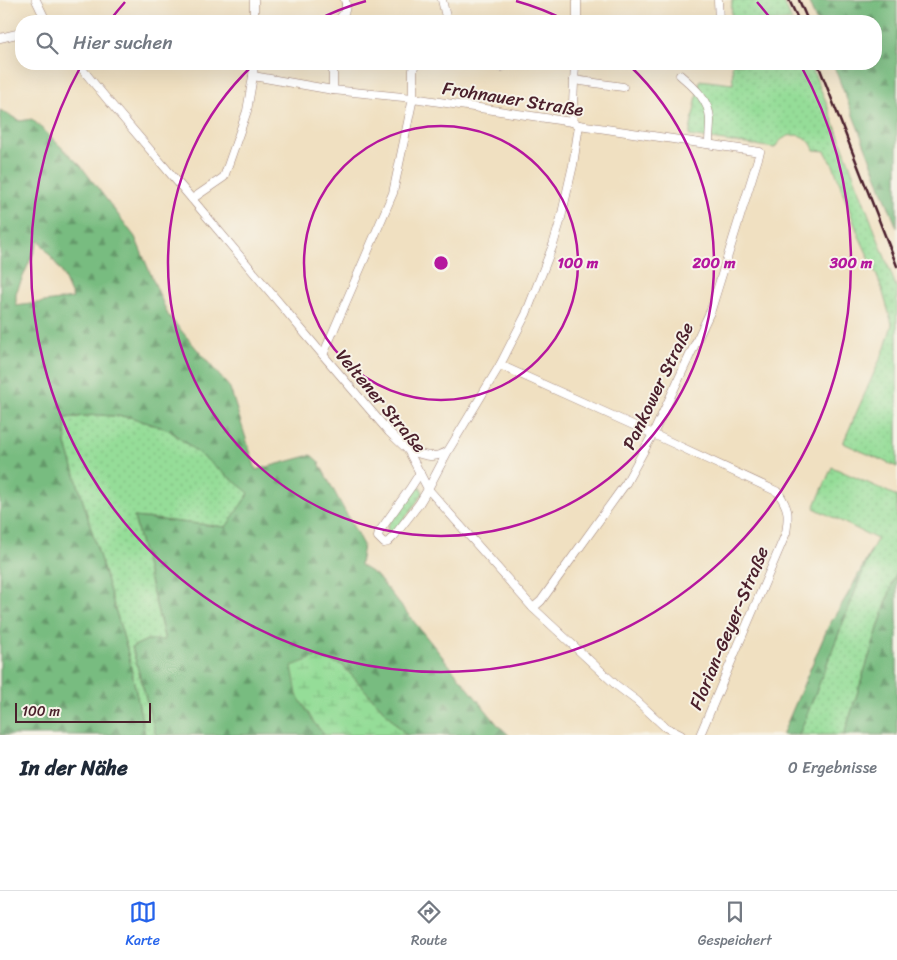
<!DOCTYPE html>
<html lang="de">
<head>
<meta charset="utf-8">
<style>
  :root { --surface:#fff; --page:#f2f2f3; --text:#1f2937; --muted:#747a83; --line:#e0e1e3; --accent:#2563eb }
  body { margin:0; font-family:Sriracha,sans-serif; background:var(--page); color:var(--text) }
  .scale { position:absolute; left:15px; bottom:12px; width:136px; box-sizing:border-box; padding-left:5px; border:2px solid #4a1f2b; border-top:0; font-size:14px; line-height:18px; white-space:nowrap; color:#4a1f2b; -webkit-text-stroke:4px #f7f3e8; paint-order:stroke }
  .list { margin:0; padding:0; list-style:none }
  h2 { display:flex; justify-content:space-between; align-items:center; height:65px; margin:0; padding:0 20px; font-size:21px }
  h2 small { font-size:16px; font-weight:400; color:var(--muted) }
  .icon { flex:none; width:28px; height:28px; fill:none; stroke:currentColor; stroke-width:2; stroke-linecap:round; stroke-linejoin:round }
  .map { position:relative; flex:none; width:897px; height:735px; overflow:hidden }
  .search { position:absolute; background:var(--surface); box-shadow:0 5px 20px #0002; left:15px; right:15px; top:15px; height:55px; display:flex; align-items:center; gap:12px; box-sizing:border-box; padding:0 18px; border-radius:20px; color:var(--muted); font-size:19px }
  .sheet { height:155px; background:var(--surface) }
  nav { display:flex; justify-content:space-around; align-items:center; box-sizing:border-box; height:70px; border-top:1px solid var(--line); background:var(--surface); font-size:14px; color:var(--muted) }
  nav a { display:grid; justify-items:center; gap:2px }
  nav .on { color:var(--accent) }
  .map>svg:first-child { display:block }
  .grass { fill:url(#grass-dots); stroke:#707e62 }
  .forest { fill:url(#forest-firs); stroke:#616e56; fill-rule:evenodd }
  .wetland { fill:url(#wetland-marsh); stroke:#707e62 }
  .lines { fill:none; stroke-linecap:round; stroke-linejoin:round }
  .street-casing { stroke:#9d8076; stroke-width:9 }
  .street { stroke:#fff; stroke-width:8 }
  .rail { stroke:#4a1f2b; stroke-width:2.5 }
  .ring { fill:none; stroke:#b5179e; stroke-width:2.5 }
  .labels { text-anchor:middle; stroke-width:4; stroke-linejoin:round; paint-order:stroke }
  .street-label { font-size:18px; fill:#4a1f2b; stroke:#f7f3e8 }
  .centre { fill:#b5179e; stroke:#f7f3e8; stroke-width:2.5 }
  .ring-label { font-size:15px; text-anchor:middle; font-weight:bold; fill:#b5179e; stroke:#f7f3e8; stroke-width:4; stroke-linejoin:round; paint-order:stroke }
</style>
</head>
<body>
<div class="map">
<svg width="897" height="735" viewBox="0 0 897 735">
  <defs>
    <pattern id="grass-dots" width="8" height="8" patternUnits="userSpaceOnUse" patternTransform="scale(1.25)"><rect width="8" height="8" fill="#95dd98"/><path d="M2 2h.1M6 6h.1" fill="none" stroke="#82bd83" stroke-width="1.8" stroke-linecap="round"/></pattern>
    <pattern id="forest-firs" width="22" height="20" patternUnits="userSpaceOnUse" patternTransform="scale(1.25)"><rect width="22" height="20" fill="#78bc80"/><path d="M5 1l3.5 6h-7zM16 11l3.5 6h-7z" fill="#649869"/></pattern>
    <pattern id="wetland-marsh" width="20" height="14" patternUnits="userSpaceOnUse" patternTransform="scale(1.25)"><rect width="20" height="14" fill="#95dd98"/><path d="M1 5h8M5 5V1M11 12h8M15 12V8" fill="none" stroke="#82bd83"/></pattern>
  </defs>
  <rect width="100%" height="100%" fill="#f7f3e8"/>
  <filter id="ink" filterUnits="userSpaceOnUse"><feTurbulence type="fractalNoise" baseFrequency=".02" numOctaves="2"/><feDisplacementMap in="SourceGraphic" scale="10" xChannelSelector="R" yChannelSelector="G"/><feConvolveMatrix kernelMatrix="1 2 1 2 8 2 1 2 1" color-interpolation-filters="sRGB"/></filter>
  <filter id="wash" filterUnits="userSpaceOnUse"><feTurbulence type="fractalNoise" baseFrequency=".0096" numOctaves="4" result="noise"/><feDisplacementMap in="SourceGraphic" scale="20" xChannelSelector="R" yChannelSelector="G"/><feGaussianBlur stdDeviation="1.12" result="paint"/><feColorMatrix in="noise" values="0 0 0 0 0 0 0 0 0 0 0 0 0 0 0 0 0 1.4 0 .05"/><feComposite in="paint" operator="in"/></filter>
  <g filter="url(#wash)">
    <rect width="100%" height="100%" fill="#f0e0c1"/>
    <g class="grass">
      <polygon points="732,0 783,0 792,21 731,21"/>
      <path d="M732 64H810L824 97 897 289V467L843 443 885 348 892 324 882 289 875 271 859 236 833 165 825 151 814 150C808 131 784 130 775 148L689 136 700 80 733 84Z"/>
      <polygon points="97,415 130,417 169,430 250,493 226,527 134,517 165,641 147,640 132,647 156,735 145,735 127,649 66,444 65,418"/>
      <polygon points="832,467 897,496 897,569 844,735 799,735 871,551 877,539 814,508"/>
      <path d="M416 488H421L423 493 395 532 391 533 387 529C391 515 406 498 416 488Z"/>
    </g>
    <g class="forest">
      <polygon points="808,0 897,0 897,228 833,64 876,64 876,21 816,21"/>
      <path d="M0 110 20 121 32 119 81 166 135 237 168 315 230 388 256 470 311 455 318 461 363 545 360 565 376 575 498 725 509 735H406L342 665 315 724 325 735H156L132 647 147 640H165L134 517 226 527 249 493 169 430 130 417 97 415 65 418 66 444 127 649 145 735H0ZM39 240 61 271 73 298 16 306V293Z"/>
      <polygon points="871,551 799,735 782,735 828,627 849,592"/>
      <polygon points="897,569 897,735 844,735"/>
    </g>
    <polygon class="wetland" points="316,657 342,665 406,735 325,735 315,724 297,695 292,666"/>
  </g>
  <g filter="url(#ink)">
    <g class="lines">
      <g class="street-casing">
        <g id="street">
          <polyline points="36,0 46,21"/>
          <polyline points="442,0 447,21"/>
          <polyline points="718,0 719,21"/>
          <polyline points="254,21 254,0"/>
          <path d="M337 21C344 15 348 9 345 0"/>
          <polyline points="577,21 577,0"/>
          <polyline points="0,38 21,33"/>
          <polyline points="78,64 111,104 192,199 323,355 389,432 408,450 428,489 533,608 616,685 637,701 665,727 681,735"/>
          <polyline points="473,64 502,67"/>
          <path d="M680 75C693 86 710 101 710 120 710 128 709 136 709 144"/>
          <polyline points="253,76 333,90 413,98 572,122 579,125 760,152 711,310 653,434 626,483 564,569 541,601 533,608"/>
          <polyline points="574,80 623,87"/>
          <polyline points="333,90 333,64"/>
          <polyline points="572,122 575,64"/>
          <polyline points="192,199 224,177 247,111 253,76 254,64"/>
          <polyline points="323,355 393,193 413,98 413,70 415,64"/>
          <path d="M500 365 653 434 778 492C789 509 789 514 786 533L700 735"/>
          <path d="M408 450C423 455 434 460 448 451"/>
          <polyline points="420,473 411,487 379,532 378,537 384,543 388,542 394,536 419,504 428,489 448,451 500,365 526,314 553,245 560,222 573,165 579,125"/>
        </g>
      </g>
      <use href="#street" class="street"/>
      <g class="rail">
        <polyline points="789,0 799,21"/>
        <polyline points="799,0 808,21"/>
        <polyline points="818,64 897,266"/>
      </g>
    </g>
  </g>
  <g class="ring">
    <circle cx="441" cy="263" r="137"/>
    <path d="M315 21A273 273 0 0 1 366 1M516 1A273 273 0 0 1 567 21M629 65A273 273 0 1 1 253 65"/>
    <path d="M111 19A410 410 0 0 1 125 2M757 2A410 410 0 0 1 771 19M800 64A410 410 0 1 1 82 64"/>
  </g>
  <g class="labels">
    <g class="street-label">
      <text transform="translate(513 99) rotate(9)" y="6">Frohnauer Straße</text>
      <text transform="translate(658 386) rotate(-64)" y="6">Pankower Straße</text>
      <text transform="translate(381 401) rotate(50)" y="6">Veltener Straße</text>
      <text transform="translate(729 628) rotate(-67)" y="6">Florian-Geyer-Straße</text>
    </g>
  </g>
  <circle cx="441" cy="263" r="8" class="centre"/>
  <g class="ring-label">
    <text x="578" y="268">100 m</text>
    <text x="714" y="268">200 m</text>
    <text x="851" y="268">300 m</text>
  </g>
</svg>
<div class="scale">100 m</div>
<div class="search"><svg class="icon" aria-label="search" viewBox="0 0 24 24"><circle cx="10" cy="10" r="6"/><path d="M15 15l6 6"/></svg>Hier suchen</div>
</div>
<section class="sheet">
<h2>In der Nähe<small>0 Ergebnisse</small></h2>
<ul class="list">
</ul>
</section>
<nav>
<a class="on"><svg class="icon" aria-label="map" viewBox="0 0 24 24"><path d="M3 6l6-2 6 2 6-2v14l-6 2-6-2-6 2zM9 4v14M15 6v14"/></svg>Karte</a>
<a><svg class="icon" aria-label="directions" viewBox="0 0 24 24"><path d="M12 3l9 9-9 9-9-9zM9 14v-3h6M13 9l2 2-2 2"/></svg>Route</a>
<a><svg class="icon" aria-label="saved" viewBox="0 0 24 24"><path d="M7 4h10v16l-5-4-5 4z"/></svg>Gespeichert</a>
</nav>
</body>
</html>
